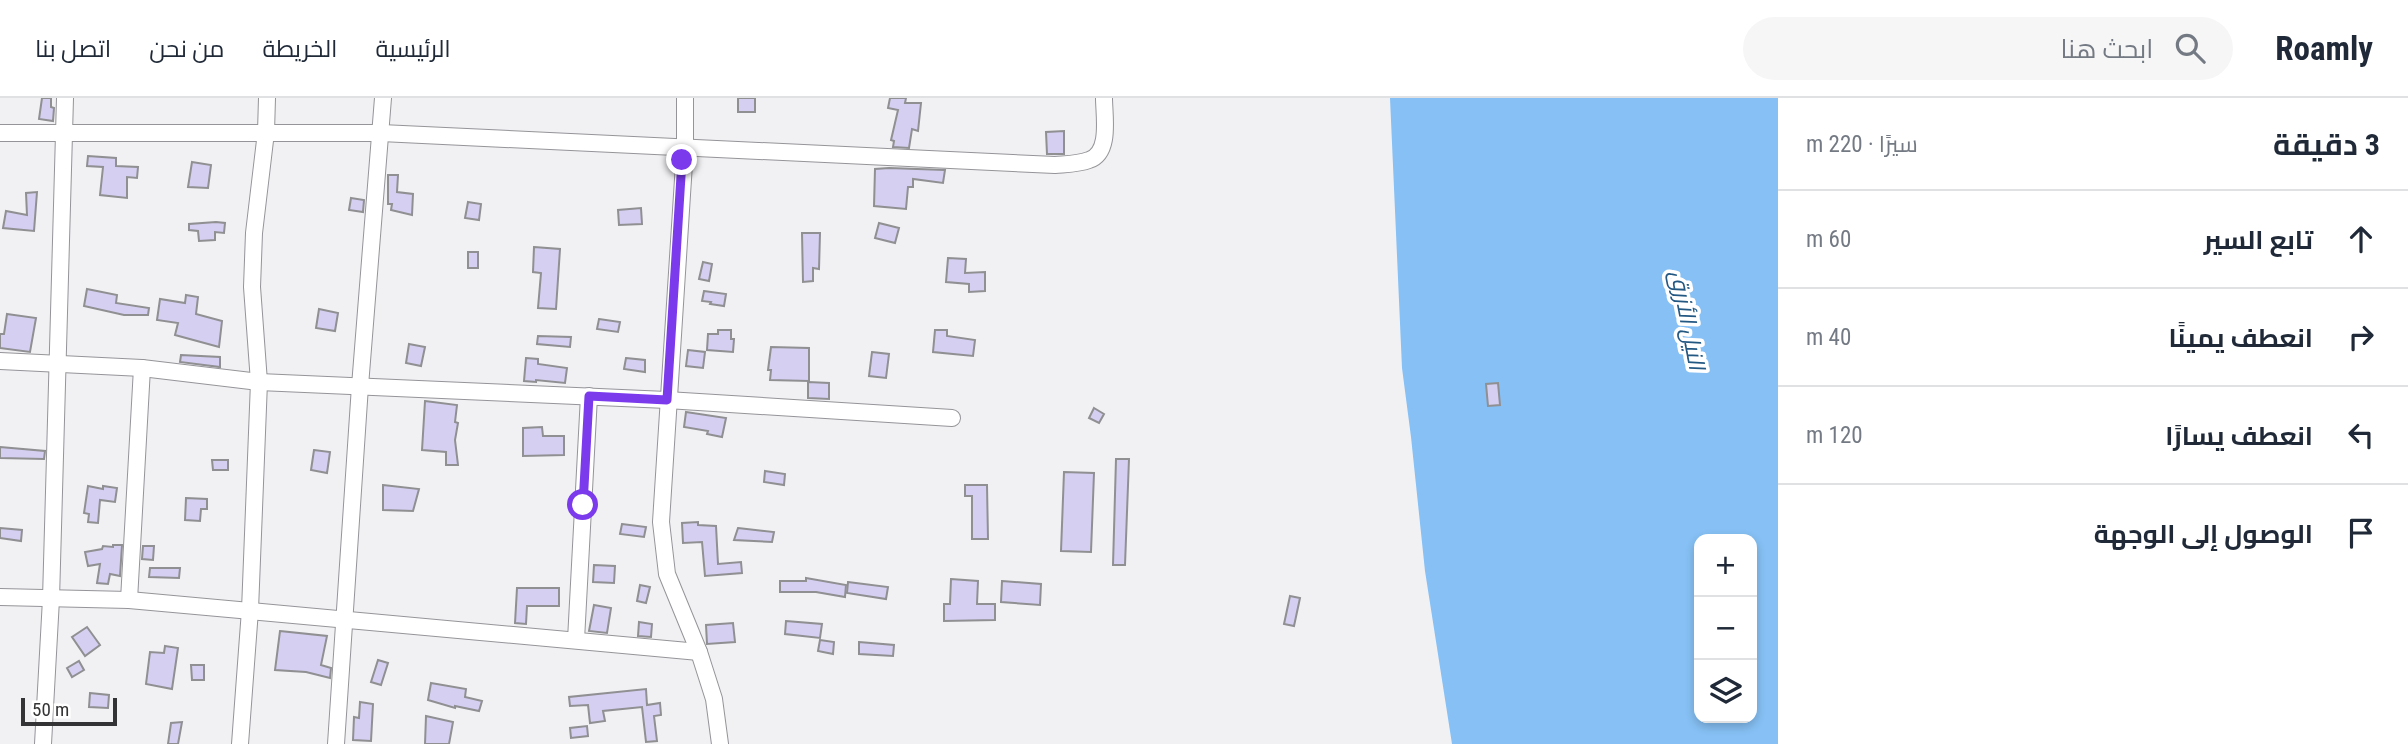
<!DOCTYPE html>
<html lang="ar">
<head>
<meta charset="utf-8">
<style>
  :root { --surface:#fff; --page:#f6f6f7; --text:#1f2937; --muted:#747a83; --line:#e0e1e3 }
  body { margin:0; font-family:"Roboto Condensed",Cairo,sans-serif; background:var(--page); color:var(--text); direction:rtl }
  .controls { position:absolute; right:21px; bottom:21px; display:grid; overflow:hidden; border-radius:14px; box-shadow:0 4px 10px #0003 }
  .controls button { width:63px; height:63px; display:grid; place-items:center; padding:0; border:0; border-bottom:2px solid var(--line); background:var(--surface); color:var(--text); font:35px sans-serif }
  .scale { position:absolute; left:21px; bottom:18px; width:96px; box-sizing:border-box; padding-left:7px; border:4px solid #333234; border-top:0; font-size:19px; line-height:24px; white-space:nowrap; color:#333234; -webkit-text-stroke:5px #fff; paint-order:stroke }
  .stop { position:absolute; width:21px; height:21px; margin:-16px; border:5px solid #7c3aed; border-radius:50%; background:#fff }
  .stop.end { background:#7c3aed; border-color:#fff; box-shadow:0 2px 7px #0008 }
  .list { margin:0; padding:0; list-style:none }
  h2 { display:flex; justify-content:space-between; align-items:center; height:91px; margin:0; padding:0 28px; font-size:30px }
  h2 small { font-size:23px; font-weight:400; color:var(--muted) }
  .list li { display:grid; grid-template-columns:46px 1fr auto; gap:21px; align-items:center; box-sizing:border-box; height:98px; padding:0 28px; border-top:2px solid var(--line) }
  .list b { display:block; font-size:26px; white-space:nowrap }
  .list em { font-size:23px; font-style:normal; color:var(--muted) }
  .icon { flex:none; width:38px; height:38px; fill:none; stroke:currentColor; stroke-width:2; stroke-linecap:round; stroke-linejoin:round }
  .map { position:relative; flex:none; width:1778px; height:646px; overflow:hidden; direction:ltr }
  header { display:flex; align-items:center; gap:42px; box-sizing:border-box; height:98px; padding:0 35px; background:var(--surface); border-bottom:2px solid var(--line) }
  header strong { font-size:33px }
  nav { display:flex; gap:38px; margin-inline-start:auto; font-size:24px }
  .search { width:490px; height:63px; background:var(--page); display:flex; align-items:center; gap:18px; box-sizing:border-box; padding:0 24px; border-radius:38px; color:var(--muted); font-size:26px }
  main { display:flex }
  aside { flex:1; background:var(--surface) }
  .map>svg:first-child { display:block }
  .water { fill:#86c0f4; fill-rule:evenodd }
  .building { fill:#d5cff1; stroke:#908f92; stroke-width:2 }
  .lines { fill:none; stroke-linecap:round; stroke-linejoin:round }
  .minor-casing { stroke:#959498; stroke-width:18 }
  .minor { stroke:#fff; stroke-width:16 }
  .route { stroke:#7c3aed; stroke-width:9 }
  .labels { text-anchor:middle; stroke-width:7; stroke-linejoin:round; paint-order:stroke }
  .water-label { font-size:23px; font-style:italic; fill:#235883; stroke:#fff }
</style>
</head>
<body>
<header>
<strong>Roamly</strong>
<div class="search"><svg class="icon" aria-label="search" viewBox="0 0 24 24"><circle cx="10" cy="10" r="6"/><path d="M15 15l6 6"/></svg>ابحث هنا</div>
<nav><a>الرئيسية</a><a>الخريطة</a><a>من نحن</a><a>اتصل بنا</a></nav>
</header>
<main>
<aside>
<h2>3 دقيقة<small>سيرًا · 220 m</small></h2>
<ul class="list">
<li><svg class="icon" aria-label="ahead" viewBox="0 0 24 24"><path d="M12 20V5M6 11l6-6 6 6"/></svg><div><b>تابع السير</b></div><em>60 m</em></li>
<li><svg class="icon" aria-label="right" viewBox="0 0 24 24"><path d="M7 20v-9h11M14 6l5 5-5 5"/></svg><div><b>انعطف يمينًا</b></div><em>40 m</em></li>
<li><svg class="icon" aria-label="left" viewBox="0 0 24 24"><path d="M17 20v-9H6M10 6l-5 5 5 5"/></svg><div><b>انعطف يسارًا</b></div><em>120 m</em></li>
<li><svg class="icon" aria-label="arrive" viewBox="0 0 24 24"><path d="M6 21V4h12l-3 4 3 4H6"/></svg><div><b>الوصول إلى الوجهة</b></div></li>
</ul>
</aside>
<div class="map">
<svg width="1778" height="646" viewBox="0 0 1778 646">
  <rect width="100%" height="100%" fill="#f1f1f4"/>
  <path class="water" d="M1390 0H1778V646H1452L1425 473 1411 339 1402 270ZM1699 441H1752V620H1699Z"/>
  <g class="building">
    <polygon points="42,0 51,0 51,9 54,10 53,23 39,21"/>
    <rect x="738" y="0" width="17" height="14"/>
    <polygon points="890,0 906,0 905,5 921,5 918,33 912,31 909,50 893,49 894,43 891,42 898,12 888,10"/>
    <polygon points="1064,33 1064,56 1047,56 1046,34"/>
    <polygon points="88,58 116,60 116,68 138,69 137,80 127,79 127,100 100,97 103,69 87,68"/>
    <polygon points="192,64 211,67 208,90 188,89"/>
    <polygon points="889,70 945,72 943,85 913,81 913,89 908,89 906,111 874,108 875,71"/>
    <polygon points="388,77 398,77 397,94 413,96 412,117 391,112 392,106 388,106"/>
    <polygon points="37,94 34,133 3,130 6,113 27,117 26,95"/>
    <polygon points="351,100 364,102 363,114 349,112"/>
    <polygon points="468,104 481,106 479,122 465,120"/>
    <polygon points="641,110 642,126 619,127 618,112"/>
    <polygon points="216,124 225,125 224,135 215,134 215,142 199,143 198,133 189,132 189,126"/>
    <polygon points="879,125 899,130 895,145 875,140"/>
    <polygon points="802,135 820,135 819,171 813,170 813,183 803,184"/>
    <polygon points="534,149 560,151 556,211 538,210 541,175 533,174"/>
    <rect x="468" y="154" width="10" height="16"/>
    <polygon points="948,160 966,161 965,175 985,174 985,193 969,194 969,186 946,184"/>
    <polygon points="703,164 712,166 709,183 699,181"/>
    <polygon points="87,191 117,197 116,205 149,210 148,217 124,217 84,208"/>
    <polygon points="704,193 726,196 724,208 710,206 711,204 702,203"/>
    <polygon points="186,197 198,199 196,216 222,223 219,249 175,237 178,225 157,222 160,201 185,205"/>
    <polygon points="319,211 338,215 335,233 316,230"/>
    <polygon points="7,216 36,220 30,254 0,250 0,236 4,236"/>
    <polygon points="599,221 620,224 618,234 597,231"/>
    <polygon points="718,232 731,232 731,241 734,241 733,254 707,252 708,236 718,236"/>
    <polygon points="935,232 947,232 947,238 975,242 973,258 933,254"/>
    <polygon points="538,238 571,239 570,249 537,246"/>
    <polygon points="409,246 425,249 421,268 406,265"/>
    <polygon points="771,249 809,250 809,283 770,282 771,272 768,272"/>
    <polygon points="688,252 705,254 703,270 686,268"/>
    <polygon points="872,254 889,256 886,280 869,278"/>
    <polygon points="181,257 220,259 220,269 180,264"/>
    <polygon points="526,260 538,261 538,266 567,270 565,285 536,282 536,284 524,283"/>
    <polygon points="626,260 645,262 645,274 624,271"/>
    <polygon points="808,284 829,285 829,301 808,300"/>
    <polygon points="1498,285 1500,307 1488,308 1486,286"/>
    <polygon points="425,303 457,307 455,324 458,325 455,342 458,367 446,367 446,354 422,352"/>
    <polygon points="1094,310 1104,316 1099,325 1089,320"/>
    <polygon points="686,314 726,320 722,339 707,336 708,333 684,329"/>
    <polygon points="542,329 543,338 564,338 564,357 523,358 523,330"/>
    <polygon points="0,349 45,353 44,361 0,360"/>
    <polygon points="314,352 330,354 327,375 311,372"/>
    <polygon points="1116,361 1129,361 1125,467 1113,467"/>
    <polygon points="212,362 228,362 228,372 213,372"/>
    <polygon points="765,373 785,376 784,387 764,384"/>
    <polygon points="1064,374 1094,375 1091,454 1061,453"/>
    <polygon points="383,387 419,391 413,413 383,412"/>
    <polygon points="965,387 987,387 988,441 972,441 972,398 965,398"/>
    <polygon points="88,388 103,391 103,388 117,390 115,404 100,402 98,425 88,424 89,416 84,415"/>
    <polygon points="186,400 207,401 207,411 201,411 200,423 185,422"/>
    <polygon points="698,424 698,427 716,428 718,466 741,464 742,475 705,478 702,444 683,445 682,425"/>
    <polygon points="622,426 646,429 644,439 620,436"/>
    <polygon points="0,430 22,432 21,443 0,440"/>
    <polygon points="738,430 774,434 772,444 734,442"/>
    <polygon points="113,447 122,447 120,478 110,476 108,486 97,485 100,466 88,468 85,454 102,451 103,448 113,449"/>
    <polygon points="143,448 154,448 153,462 142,461"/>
    <polygon points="594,467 615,468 614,485 593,484"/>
    <polygon points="150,470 180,470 179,480 149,479"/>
    <polygon points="806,480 846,487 845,499 816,494 780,494 780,483 806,483"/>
    <polygon points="951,481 978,483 977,506 995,506 995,522 944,523 944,506 950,506"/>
    <polygon points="1002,483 1041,486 1040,507 1001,504"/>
    <polygon points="848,484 888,489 886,501 847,495"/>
    <polygon points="640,487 650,489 646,505 637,503"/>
    <polygon points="517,490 559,490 559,508 527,508 526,526 515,525"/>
    <polygon points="1290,498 1300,500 1294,528 1284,526"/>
    <polygon points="594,507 611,510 607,535 589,533"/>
    <polygon points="786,523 822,526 820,540 785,536"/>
    <polygon points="639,524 652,526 651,539 638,538"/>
    <polygon points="733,525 735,544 707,546 706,527"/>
    <polygon points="87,529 100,547 85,558 72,539"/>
    <polygon points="280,533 327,538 321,567 331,570 330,580 306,574 275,572"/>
    <polygon points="820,542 834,544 833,556 818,553"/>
    <polygon points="859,544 894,547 893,558 859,556"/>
    <polygon points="165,548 178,550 172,591 146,586 150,554 164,555"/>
    <polygon points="378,562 388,565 381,587 371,584"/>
    <polygon points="79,563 84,572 72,579 67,570"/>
    <polygon points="191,567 204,567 204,582 192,582"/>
    <polygon points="431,585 466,591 465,599 482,603 479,613 455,608 455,610 428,602"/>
    <polygon points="646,591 647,607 660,605 661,617 654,618 657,643 646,644 642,609 603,613 605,623 590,625 588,607 570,608 569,599"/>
    <polygon points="90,595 109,597 108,610 89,609"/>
    <polygon points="360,604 373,606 371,643 353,642 354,619 359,620"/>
    <polygon points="426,618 453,624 449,646 425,646"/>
    <polygon points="182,624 178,646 168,646 171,625"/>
    <polygon points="587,628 588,638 571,640 570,630"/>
  </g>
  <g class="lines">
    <g class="minor-casing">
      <g id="minor">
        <polyline points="685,0 685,50 661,424 667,476 699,554 714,601 720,646"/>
        <path d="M0 35H381L1055 67C1066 66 1079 66 1089 62 1111 55 1104 18 1104 0"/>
        <polyline points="0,263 142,270 259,284 667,302 952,320"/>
        <polyline points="0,499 129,502 699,554"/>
        <polyline points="129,502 142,270"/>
        <polyline points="576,542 589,298"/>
        <polyline points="43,646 51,501 65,0"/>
        <polyline points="240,646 250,512 259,284 252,189 254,135 266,34 267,0"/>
        <polyline points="336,646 360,288 383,0"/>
      </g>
    </g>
    <use href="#minor" class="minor"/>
  </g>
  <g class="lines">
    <polyline class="route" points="583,407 589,298 667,302 682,62"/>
  </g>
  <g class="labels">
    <g class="water-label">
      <text transform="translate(1688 222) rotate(79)" y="8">النيل الأزرق</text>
    </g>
  </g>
</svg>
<div class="controls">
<button>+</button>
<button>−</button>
<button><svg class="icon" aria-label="layers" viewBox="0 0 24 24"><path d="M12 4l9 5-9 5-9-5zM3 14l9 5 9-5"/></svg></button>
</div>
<div class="scale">50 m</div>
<div class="stop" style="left:583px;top:407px"></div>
<div class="stop end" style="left:682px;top:62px"></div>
</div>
</main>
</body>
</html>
